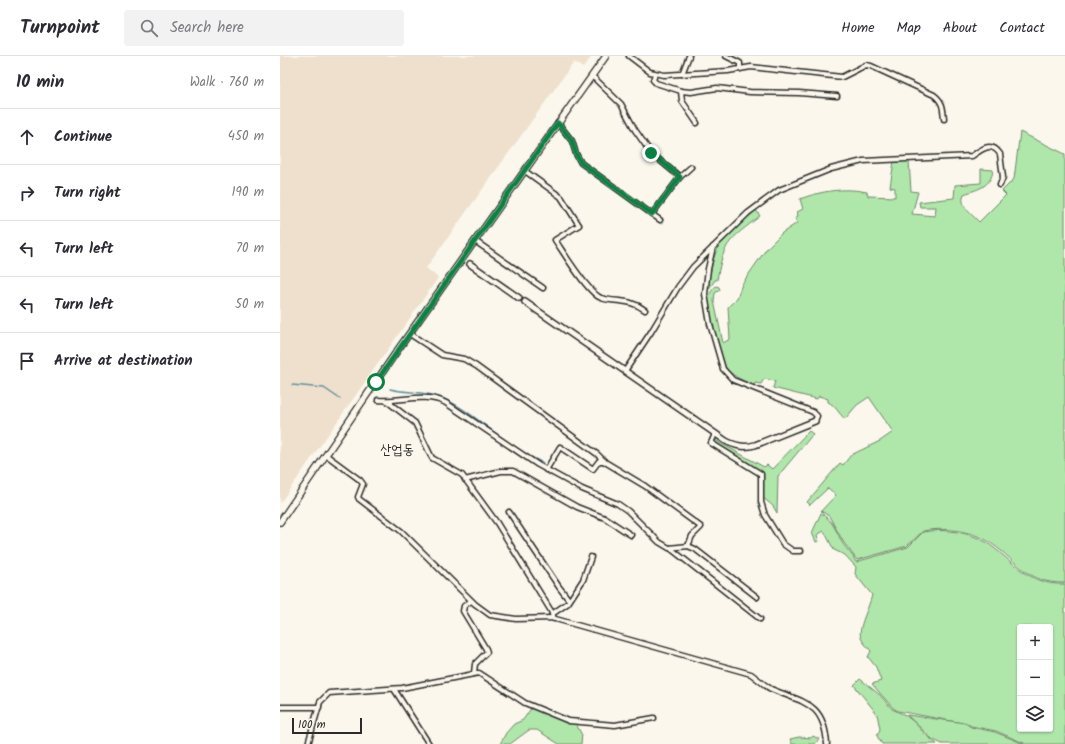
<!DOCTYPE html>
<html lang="en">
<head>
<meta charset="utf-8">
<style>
  :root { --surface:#fff; --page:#f2f2f3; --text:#2b2b33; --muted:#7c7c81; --line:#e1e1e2 }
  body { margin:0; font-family:Kalam,"Poor Story",sans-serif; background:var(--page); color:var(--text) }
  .controls { position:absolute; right:12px; bottom:12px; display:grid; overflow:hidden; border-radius:4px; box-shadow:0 1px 3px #0004 }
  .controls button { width:36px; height:36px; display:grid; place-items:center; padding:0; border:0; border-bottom:1px solid var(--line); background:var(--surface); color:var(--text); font:20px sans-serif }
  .scale { position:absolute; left:12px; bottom:10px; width:70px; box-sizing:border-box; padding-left:4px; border:2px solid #2b2b2b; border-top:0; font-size:11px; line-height:14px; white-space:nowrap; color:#2b2b2b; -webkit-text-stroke:3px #fbf7ec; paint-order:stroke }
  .stop { position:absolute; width:12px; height:12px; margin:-9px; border:3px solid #0b8043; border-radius:50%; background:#fff }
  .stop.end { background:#0b8043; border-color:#fff; box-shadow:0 1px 4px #0008 }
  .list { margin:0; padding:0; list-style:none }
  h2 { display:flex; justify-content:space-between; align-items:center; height:52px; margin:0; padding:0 16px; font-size:17px }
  h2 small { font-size:13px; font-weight:400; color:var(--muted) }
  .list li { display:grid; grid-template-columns:26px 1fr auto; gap:12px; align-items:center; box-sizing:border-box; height:56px; padding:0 16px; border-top:1px solid var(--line) }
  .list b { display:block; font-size:15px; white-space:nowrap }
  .list em { font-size:13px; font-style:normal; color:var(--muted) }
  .icon { flex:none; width:22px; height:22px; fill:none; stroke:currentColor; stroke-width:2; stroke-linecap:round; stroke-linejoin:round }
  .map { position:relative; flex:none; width:785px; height:688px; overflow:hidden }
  header { display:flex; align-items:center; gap:24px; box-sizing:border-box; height:56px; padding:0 20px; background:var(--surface); border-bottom:1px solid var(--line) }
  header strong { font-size:19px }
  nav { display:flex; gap:22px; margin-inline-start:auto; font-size:14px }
  .search { width:280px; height:36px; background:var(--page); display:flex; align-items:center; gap:10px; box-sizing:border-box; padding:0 14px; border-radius:4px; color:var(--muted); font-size:15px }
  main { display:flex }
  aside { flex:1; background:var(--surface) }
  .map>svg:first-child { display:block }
  .built { fill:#eee0cc }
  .green { fill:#afe6aa; stroke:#6d886a; fill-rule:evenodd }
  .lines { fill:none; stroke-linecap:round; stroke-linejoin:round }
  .stream { stroke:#668ea1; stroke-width:1.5 }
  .minor-casing { stroke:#2b2b2b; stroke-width:7 }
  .tertiary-casing { stroke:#2b2b2b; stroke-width:8 }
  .secondary-casing { stroke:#2b2b2b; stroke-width:8 }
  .minor { stroke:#fbf7ec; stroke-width:4 }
  .tertiary { stroke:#fbf7ec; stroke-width:5 }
  .secondary { stroke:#fbf7ec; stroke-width:5.5 }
  .route { stroke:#0b8043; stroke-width:5 }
  .labels { text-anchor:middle; stroke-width:4; stroke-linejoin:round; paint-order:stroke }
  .quarter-label { font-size:14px; fill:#2b2b2b; stroke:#fbf7ec }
</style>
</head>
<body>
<header>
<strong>Turnpoint</strong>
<div class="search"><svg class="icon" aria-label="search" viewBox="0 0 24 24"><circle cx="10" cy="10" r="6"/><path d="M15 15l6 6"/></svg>Search here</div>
<nav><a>Home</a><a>Map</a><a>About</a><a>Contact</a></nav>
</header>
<main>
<aside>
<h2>10 min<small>Walk · 760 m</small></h2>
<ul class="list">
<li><svg class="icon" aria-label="ahead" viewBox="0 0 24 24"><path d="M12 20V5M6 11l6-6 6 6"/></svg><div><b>Continue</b></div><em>450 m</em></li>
<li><svg class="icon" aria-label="right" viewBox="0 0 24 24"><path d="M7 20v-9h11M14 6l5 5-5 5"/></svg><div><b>Turn right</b></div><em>190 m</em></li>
<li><svg class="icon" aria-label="left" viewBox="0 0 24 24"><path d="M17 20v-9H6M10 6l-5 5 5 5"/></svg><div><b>Turn left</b></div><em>70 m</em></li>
<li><svg class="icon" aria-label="left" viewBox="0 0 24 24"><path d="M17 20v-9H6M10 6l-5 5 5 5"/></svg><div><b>Turn left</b></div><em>50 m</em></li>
<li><svg class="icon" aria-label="arrive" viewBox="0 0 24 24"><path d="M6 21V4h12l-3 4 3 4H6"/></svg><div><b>Arrive at destination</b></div></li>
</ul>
</aside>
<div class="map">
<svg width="785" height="688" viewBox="0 0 785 688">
  <rect width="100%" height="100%" fill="#fbf7ec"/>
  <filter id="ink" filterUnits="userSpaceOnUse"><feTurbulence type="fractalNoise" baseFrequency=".025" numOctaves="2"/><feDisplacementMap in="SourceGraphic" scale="8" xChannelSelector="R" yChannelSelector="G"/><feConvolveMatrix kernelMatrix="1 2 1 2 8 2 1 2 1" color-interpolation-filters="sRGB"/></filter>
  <g filter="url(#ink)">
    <polygon class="built" points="0,0 312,0 303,12 294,6 146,212 158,222 0,447"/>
    <g class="green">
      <path d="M740 76 785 98V527C745 528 736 502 706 484 689 474 661 471 643 475L627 490 577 504 564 487 549 460 541 455 556 439 548 432 530 449 527 446 560 407 563 409 571 399 600 385 613 376 589 341 577 349 565 363C558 357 556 350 548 346V343L539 340 537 343 493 332 495 325 484 323 481 328 475 327 474 330C465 325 454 321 448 314 439 305 427 259 427 246 428 241 431 234 436 230L439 231 440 234 435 237 434 245 443 287 450 283 448 251 457 242 462 228 487 192 502 177 517 167 515 162 518 160 517 156 523 153 520 143C541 135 565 131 587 136L588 140 615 141V132L610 131 614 105H629L631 135 638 136 632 158 655 160 656 151H640L639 146 674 142 675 129 701 127V113L713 114C711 131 698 133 684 138 679 150 691 157 699 166L726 139 722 135 734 123Z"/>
      <path d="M476 154 480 160C450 184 444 184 437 224H435L426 237 433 204 439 187Z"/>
      <polygon points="529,375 533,378 498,420 497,457 493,450 482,441 483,417 434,386 435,384 484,411 487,409 492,413"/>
      <path d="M541 457C554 465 556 476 563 488 567 494 573 499 576 506L628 491 643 476C662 472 690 476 706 486 734 505 748 530 785 528V688H746L716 675 691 670 685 666 682 667 618 655 613 652 592 628 601 625 596 611 588 601 591 595C588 591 583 587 581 582 577 573 589 552 592 539L575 518 576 511 565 499 554 494 544 475 537 479 539 485 536 486 532 477ZM740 571H770V673H740Z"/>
      <polygon points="580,623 600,639 612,653 625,659 634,666 645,678 657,688 602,688 597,680 600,673 597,658 574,629"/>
      <polygon points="252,651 287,667 296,668 302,679 301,688 279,688 257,674 249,674 230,688 220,688 226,677 234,668 243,664"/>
      <polygon points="627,659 685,667 691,671 715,676 744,688 662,688 652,683"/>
      <polygon points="533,680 539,683 535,688 512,688 510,683 519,681 531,682"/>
    </g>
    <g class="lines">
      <g class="stream">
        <polyline points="12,329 44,332 60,343"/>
        <path d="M110 333C125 337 141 335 156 340 180 347 203 369 224 383"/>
        <polyline points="247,399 263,407"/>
      </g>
      <g class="minor-casing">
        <g id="minor">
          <path d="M349 0 370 16 384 19 448 15 471 11 562 21 586 9 591 10 654 39C663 46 663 52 664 63"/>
          <polyline points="446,0 460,7 460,13"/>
          <polyline points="375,18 373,24 376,27 401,35 411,36 437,32 470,36 519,37 557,40"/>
          <polyline points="402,18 409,0"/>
          <polyline points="312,20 341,48 355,74 371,97 400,121"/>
          <polyline points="401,35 402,45 417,67"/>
          <polyline points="278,67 292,85 296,98 301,107 380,164"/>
          <path d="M245 115 281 141 299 169 275 184C284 197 308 237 321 242 337 247 349 242 365 254"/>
          <polyline points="372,158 400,121 411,111"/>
          <polyline points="195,185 263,232"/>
          <polyline points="433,191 428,213 425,238 430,268 443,313 453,324 533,356 537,360 535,365"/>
          <polyline points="130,278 162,299 184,303 196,310 317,398 325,406 365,430 421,471 412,480 408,490"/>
          <path d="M345 315 371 276 398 231 413 211 468 157 499 134 551 113 583 105 692 100C702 93 711 85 720 98L723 121 720 129"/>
          <path d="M98 344C121 346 145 336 166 347L258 409 302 433 338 448 348 455 379 486 389 492 408 490 415 493 477 541"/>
          <polyline points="108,346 135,367 152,402 182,419 217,467 271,555 274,563"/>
          <polyline points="435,378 431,387 481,418 481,446 485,459 503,488 513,495 521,495"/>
          <path d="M46 399 80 424 83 428 78 441 79 443 121 475 195 548 210 559 236 563 272 562 471 618C478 623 484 629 491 633 524 647 544 646 547 688"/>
          <polyline points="266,414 280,391 313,413 319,405 324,405"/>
          <polyline points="185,424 221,415 233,415 297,451 325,462 351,479"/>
          <polyline points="229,456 279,531 289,544"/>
          <polyline points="390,492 480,563"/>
          <polyline points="191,545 184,550 183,555 206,593 207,596 195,608 194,617"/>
          <polyline points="272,558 288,547 303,524 311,501"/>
          <polyline points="114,633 149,688"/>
          <polyline points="0,651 39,651"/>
          <polyline points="28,688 40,646 49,637 122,632 199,617 245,647 289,665 335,669 374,662"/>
        </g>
      </g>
      <g class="tertiary-casing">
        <g id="tertiary">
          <polyline points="190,208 239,242"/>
          <path d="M245 246 446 385C456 390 464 392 475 389L535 365"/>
        </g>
      </g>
      <g class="secondary-casing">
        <polyline id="secondary" points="0,466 117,295 326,0"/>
      </g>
      <use href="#minor" class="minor"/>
      <use href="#tertiary" class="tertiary"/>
      <use href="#secondary" class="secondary"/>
    </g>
  </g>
  <g class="lines" filter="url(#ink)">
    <polyline class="route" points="96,326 278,67 292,85 296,98 301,107 372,158 400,121 371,97"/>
  </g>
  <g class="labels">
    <g class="quarter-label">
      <text x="117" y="398">산업동</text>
    </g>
  </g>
</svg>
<div class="controls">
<button>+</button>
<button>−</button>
<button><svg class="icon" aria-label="layers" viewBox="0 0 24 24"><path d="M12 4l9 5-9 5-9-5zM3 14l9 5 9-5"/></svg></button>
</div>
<div class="scale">100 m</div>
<div class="stop" style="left:96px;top:326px"></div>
<div class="stop end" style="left:371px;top:97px"></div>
</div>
</main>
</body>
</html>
